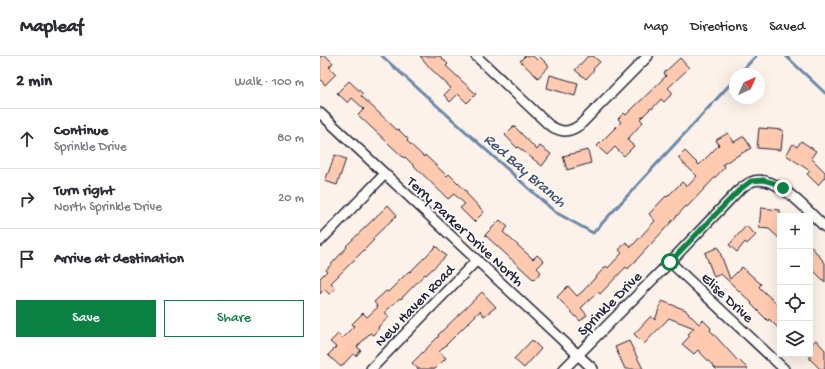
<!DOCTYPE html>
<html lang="en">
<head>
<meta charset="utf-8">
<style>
  :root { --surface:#fff; --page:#f2f2f3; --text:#2b2b33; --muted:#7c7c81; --line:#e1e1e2; --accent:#0b8043 }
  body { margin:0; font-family:"Gochi Hand",sans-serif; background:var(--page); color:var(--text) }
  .controls { position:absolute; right:12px; bottom:12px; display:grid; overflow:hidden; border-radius:0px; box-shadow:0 4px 16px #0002 }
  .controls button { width:36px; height:36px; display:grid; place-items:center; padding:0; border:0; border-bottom:1px solid var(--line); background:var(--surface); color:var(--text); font:20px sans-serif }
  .compass { position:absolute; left:409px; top:12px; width:36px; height:36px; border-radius:50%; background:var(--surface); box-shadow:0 4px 16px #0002; rotate:45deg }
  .stop { position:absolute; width:12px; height:12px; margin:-9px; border:3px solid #0b8043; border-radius:50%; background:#fff }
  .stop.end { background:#0b8043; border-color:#fff; box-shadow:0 1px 4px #0008 }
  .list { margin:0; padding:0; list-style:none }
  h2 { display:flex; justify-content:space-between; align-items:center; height:52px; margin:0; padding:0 16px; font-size:17px }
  h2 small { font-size:13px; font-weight:400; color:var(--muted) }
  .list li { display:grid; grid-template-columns:26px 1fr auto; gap:12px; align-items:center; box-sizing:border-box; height:60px; padding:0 16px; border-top:1px solid var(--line) }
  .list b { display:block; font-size:15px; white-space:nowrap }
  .list p { margin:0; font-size:13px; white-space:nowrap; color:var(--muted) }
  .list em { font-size:13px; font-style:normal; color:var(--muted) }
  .actions { display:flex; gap:8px; padding:12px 16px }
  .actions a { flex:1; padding:9px 0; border:1px solid var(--accent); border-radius:0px; text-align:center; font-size:14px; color:var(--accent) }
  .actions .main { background:var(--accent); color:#fff }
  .icon { flex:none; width:22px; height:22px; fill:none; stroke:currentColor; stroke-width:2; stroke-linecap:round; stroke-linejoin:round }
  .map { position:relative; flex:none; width:505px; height:313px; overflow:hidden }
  header { display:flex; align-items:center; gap:24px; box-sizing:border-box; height:56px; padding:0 20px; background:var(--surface); border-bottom:1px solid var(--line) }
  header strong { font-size:19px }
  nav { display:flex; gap:22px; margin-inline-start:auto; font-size:14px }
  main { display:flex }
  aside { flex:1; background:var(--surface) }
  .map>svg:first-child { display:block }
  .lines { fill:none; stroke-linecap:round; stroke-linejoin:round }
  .stream { stroke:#6987ab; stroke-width:3 }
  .building { fill:#ffcaaf; stroke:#22223b }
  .minor-casing { stroke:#22223b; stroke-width:12 }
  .minor { stroke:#fdfcf7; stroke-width:9 }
  .route { stroke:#0b8043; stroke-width:5 }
  .labels { text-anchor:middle; stroke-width:3.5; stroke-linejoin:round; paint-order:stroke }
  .street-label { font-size:15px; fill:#22223b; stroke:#fdfcf7 }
  .water-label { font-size:16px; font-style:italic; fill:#465473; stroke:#fdfcf7 }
</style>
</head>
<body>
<header>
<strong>Mapleaf</strong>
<nav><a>Map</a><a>Directions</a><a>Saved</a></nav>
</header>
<main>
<aside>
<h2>2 min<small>Walk · 100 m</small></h2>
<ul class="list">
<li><svg class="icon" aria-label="ahead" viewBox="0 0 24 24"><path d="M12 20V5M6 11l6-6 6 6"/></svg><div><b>Continue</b><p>Sprinkle Drive</p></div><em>80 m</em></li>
<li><svg class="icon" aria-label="right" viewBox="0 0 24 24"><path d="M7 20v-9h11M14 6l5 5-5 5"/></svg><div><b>Turn right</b><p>North Sprinkle Drive</p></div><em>20 m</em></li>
<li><svg class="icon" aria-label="arrive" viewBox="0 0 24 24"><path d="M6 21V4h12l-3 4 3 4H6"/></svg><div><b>Arrive at destination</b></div></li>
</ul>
<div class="actions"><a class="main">Save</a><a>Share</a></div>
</aside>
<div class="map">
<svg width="505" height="313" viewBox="0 0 505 313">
  <rect width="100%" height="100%" fill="#fdf2e9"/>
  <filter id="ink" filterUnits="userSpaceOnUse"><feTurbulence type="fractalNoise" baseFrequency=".025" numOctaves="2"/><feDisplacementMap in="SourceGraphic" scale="8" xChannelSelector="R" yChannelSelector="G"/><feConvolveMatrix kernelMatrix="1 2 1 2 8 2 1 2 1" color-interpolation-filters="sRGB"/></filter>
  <g filter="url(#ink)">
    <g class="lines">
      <g class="stream">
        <polyline points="62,0 235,156 273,177 415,23"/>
        <polyline points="466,0 505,37"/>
        <polyline points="419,18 436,0"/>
      </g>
    </g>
    <g class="building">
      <polygon points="0,0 6,0 13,7 9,11 16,18 5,29 0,23"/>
      <polygon points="100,0 120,0 128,8 126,10 156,38 147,47 138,38 130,46 124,39 131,32 111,13"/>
      <polygon points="205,0 213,0 217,4 220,1 229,10 218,22 200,5"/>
      <polygon points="268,0 273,0 280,6 273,13 274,14 266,23 255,14"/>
      <polygon points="360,2 369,12 348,32 353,37 344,46 341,43 332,53 331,52 320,63 323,66 307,84 314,90 304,100 295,91 287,99 277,90 301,66 298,63 304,57 306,59 346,20 344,17"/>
      <polygon points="230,19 258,27 255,40 227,32"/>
      <polygon points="29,25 43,38 41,40 77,74 78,73 88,83 87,85 104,101 105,99 127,120 129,118 147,136 146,137 164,156 154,166 140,152 145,148 134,138 128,143 85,101 84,102 38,59 44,53 32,42 28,47 17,37"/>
      <polygon points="194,70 217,94 220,90 231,98 222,110 198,91 197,92 185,79"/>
      <polygon points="439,72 463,74 461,94 437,92"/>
      <polygon points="408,77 414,86 424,80 431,92 403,108 405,111 367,151 366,150 308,213 306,211 280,238 278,236 261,252 267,259 260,265 237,241 248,230 257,240 263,235 286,210 288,212 302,197 299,194 306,186 311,191 335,165 329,158 346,140 347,141 362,126 367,131 377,120 358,102 365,95 379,109 399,89 396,84"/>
      <polygon points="481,85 496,95 491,102 505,116 505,121 498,129 487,118 490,115 466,99 473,88 477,91"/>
      <polygon points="268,94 271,107 247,114 243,100"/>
      <polygon points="15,99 26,103 17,129 5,125"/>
      <polygon points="68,149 77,159 52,183 54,184 11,227 16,232 9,238 4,233 0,238 0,222 7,215 6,214 27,191 26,190"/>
      <polygon points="441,152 460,154 460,183 449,173 439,172"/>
      <polygon points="180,164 188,171 183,176 213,203 217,199 224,205 217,212 221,216 214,224 165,179"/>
      <polygon points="426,170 436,179 427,188 425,186 417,196 409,189"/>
      <polygon points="490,189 505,207 505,226 494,215 490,219"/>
      <polygon points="116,190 126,200 106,219 105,218 81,243 80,242 65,256 69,261 58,271 59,272 53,279 50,277 37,291 41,294 36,300 33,298 21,311 8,299 16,291 10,286 18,278 22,282 34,270 32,268 43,257 47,261 58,251 54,246 66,235 68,236 89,215 90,216"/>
      <polygon points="398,191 410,223 422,211 441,228 439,231 460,251 460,274 449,263 448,265 431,248 432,247 401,218 394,221 385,197"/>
      <polygon points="162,236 176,251 164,260 160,255 119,296 126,302 115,313 98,313 92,307 119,280 118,279"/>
      <polygon points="342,245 366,254 366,255 379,268 383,264 391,272 390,274 418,305 419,304 428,313 396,313 378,294 374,298 362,288 370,280 368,278 374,272 349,262 324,288 314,278 331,260 335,264"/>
      <polygon points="212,284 221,293 204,312 194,303"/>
      <polygon points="496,284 505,294 505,313 500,313 490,303 490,289"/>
      <polygon points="309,285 323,313 305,313 295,291"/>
    </g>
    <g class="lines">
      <g class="minor-casing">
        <g id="minor">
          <path d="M156 0 229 69C242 77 248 77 260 69L328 0"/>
          <polyline points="0,57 273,313"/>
          <polyline points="0,185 65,118"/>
          <polyline points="350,206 464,313"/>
          <polyline points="51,313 157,204"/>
          <path d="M244 313 350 206 418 135C422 132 426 128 431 126 455 115 489 157 505 171"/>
        </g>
      </g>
      <use href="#minor" class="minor"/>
    </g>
  </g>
  <g class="lines" filter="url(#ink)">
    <polyline class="route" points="350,206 418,135 431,125 443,124 454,127 463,132"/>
  </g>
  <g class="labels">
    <g class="street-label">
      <text transform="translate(146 175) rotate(43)" y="5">Terry Parker Drive North</text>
      <text transform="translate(408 241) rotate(43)" y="5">Elise Drive</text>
      <text transform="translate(289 247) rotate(-45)" y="5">Sprinkle Drive</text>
      <text transform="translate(94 249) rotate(-46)" y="5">New Haven Road</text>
    </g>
    <g class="water-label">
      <text transform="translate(206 113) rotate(41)" y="6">Red Bay Branch</text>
    </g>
  </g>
</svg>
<div class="controls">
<button>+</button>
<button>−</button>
<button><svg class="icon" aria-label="locate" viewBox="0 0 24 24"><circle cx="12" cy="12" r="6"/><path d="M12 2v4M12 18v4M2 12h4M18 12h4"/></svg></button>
<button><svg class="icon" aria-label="layers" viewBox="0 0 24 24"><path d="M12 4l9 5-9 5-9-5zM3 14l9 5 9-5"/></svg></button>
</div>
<svg class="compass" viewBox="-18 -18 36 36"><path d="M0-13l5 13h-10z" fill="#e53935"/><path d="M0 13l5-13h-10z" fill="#7c7c81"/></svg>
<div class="stop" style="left:350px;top:206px"></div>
<div class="stop end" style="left:463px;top:132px"></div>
</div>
</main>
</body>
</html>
